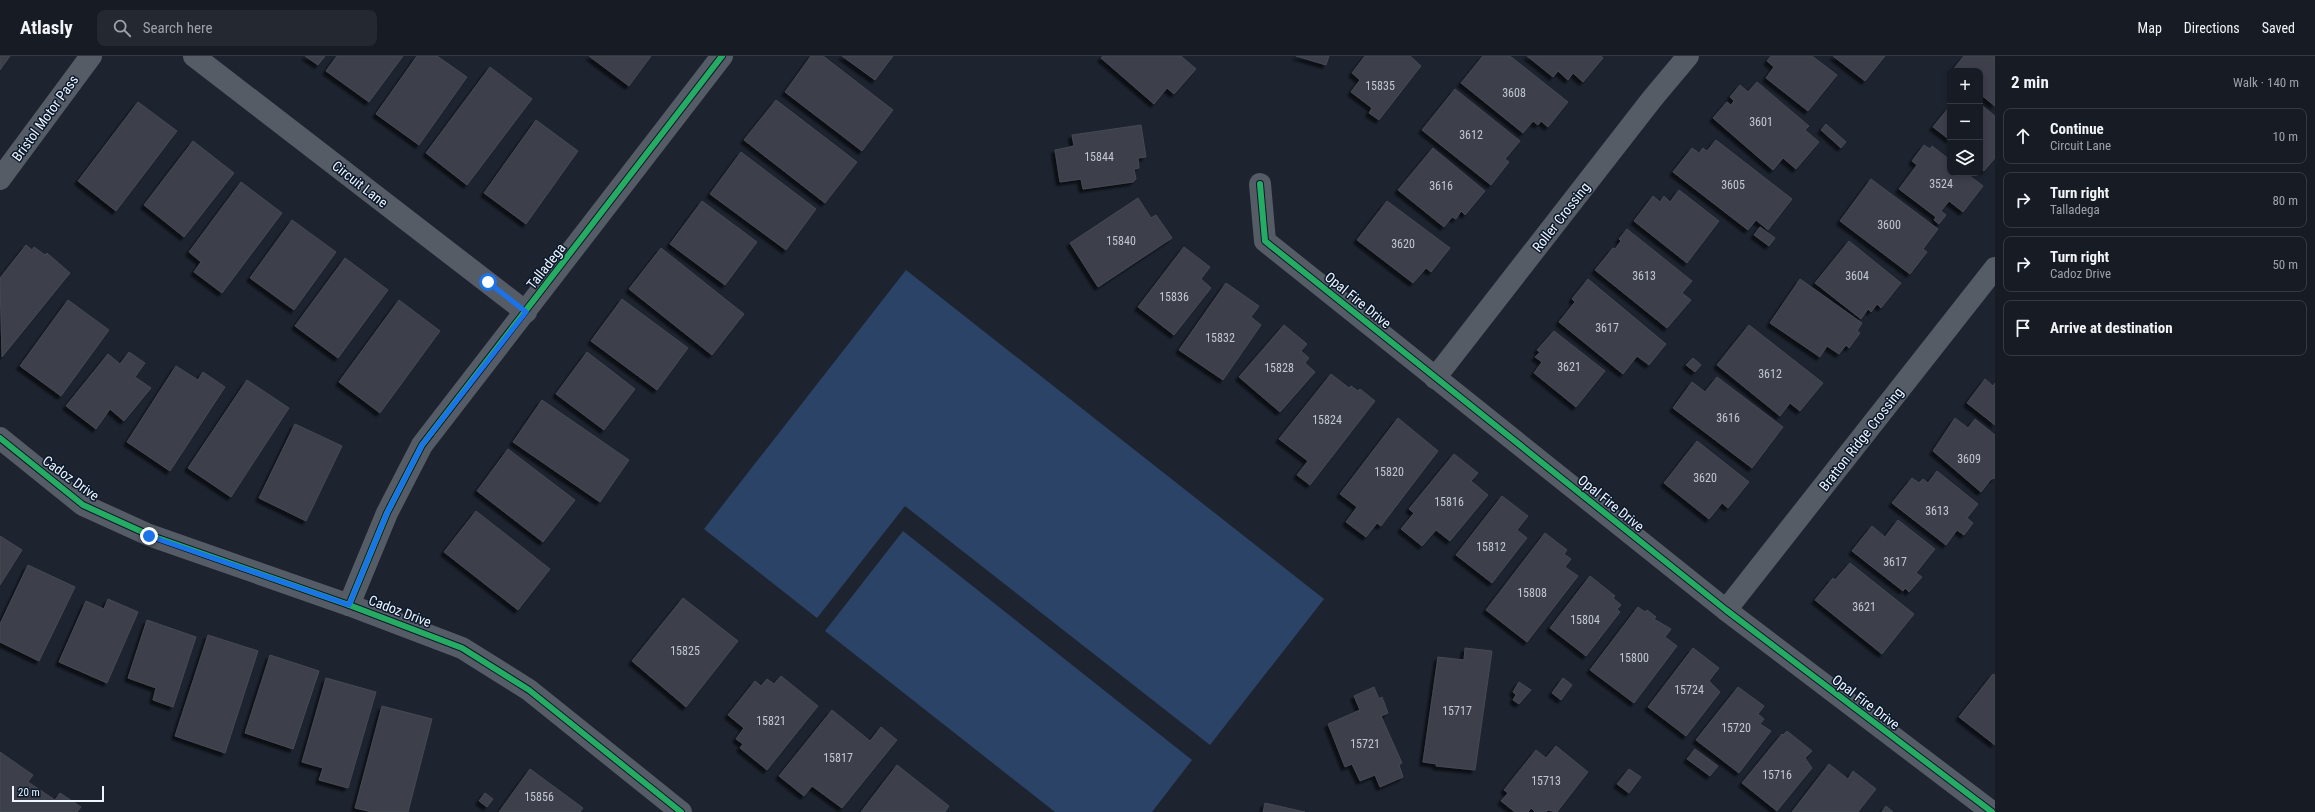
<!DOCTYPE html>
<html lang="en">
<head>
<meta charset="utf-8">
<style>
  :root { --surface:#161b24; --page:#232831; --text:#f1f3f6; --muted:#9ea1a6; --line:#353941 }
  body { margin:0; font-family:"Roboto Condensed",sans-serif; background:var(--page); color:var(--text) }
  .controls { position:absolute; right:12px; top:12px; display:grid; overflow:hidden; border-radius:8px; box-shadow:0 2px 6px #0003 }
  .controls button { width:36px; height:36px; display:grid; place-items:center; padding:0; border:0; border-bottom:1px solid var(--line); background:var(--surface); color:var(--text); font:20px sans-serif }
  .scale { position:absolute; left:12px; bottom:10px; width:92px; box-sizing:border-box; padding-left:4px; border:2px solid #eff5fd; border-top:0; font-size:11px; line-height:14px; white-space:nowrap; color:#eff5fd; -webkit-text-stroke:3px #0b192d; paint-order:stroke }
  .stop { position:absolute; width:12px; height:12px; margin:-9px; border:3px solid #1a73e8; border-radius:50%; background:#fff }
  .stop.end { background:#1a73e8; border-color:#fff; box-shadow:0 1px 4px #0008 }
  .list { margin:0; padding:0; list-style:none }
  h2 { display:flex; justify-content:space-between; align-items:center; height:52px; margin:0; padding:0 16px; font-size:17px }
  h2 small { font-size:13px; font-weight:400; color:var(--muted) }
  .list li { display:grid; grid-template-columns:26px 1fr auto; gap:12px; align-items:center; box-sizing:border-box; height:56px; margin:0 8px 8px; padding:0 8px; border:1px solid var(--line); border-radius:8px }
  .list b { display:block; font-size:15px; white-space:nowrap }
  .list p { margin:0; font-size:13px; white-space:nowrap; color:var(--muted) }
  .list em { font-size:13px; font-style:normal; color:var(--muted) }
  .icon { flex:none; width:22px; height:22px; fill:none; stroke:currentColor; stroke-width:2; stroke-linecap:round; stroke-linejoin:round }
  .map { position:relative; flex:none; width:1995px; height:756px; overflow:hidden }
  header { display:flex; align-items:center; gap:24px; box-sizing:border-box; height:56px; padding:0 20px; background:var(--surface); border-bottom:1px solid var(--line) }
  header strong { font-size:19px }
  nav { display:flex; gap:22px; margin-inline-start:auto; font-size:14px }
  .search { width:280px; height:36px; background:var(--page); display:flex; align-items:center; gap:10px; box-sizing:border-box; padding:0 14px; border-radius:8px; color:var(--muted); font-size:15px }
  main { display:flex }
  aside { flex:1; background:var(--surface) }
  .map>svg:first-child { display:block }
  .water { fill:#2a4367 }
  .building { fill:#3d414b; stroke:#454853; filter:url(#shadow) }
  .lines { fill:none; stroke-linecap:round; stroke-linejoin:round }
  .minor { stroke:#565c66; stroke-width:22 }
  .cycleway-casing { stroke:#0b192d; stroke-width:8 }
  .cycleway { stroke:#26ab63; stroke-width:6 }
  .route { stroke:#1a73e8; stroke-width:5 }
  .labels { text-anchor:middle; stroke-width:3; stroke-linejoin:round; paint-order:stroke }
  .number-label { font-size:12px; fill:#c2c8d0 }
  .street-label { font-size:14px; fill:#eff5fd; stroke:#0b192d }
</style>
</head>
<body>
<header>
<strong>Atlasly</strong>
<div class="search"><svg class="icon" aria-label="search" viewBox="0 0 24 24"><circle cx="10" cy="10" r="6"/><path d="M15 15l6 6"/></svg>Search here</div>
<nav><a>Map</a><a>Directions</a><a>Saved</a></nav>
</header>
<main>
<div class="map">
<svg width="1995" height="756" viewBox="0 0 1995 756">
  <defs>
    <filter id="shadow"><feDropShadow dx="-3.5" dy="3.5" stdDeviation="1" flood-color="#0009"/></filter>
  </defs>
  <rect width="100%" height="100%" fill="#1d2430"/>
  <g class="water">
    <polygon points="906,214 1324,543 1210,689 905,450 817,562 704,473"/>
    <polygon points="903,475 1192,704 1152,756 1055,756 825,575"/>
  </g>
  <g class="building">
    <polygon points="0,0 10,0 0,14"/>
    <polygon points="305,0 325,0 318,9"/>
    <polygon points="337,0 403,0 369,46 326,15"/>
    <polygon points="417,0 437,0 467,21 419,89 376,58"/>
    <polygon points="589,0 651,0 629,30"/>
    <polygon points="811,0 823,0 893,54 862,95 785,36"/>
    <polygon points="842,0 893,0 875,24"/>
    <polygon points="1103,0 1181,0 1196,13 1174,38 1167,32 1154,48 1101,2"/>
    <polygon points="1296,0 1329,0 1326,9"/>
    <polygon points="1365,0 1410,0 1421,10 1379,64 1369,57 1372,52 1351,36 1360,24 1352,17"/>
    <polygon points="1483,0 1510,0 1568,46 1548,71 1541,65 1538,69 1533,65 1523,77 1461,27"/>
    <polygon points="1527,0 1601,0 1603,2 1583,26 1573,17 1568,24 1558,15 1553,21"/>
    <polygon points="1771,0 1812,0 1837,19 1808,55 1766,22 1774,11 1767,5"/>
    <polygon points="1833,0 1885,0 1865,25"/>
    <polygon points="1964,0 1995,0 1995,50 1980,38 1980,15 1952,15"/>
    <polygon points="490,11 532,43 467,129 426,97"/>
    <polygon points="1757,26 1809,70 1805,74 1819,86 1796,113 1783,102 1773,114 1713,62 1727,46 1731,49 1734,45 1730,41 1740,29 1748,36"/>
    <polygon points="1455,33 1520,85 1505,103 1509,106 1491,129 1422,74"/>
    <polygon points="776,44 857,106 825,147 744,84"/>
    <polygon points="138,46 177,75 116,155 78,125"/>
    <polygon points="1980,48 1995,60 1995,102 1984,115 1980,112"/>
    <polygon points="1950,50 1950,84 1933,71"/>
    <polygon points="536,64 578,95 526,168 484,137"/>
    <polygon points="1826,68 1846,86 1841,92 1821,74"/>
    <polygon points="1141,69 1146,101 1138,102 1139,112 1134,113 1136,123 1133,126 1083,133 1081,123 1060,126 1055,94 1074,90 1072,79"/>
    <polygon points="1716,84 1792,143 1768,174 1756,164 1748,174 1673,116 1692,92 1699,97 1703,92 1707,95"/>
    <polygon points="193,85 234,117 184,181 144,149"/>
    <polygon points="1924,89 1930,93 1932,90 1950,104 1950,117 1966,117 1983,130 1963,156 1949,145 1941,155 1946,159 1939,168 1934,164 1936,161 1899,133 1917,109 1912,105"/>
    <polygon points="1433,92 1485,135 1465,159 1461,155 1456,163 1452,161 1444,171 1398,134"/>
    <polygon points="741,96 816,153 786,194 710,138"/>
    <polygon points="1871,123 1938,173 1923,193 1927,196 1910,218 1840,165"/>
    <polygon points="241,126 282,157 222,237 194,216 201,206 189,196"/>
    <polygon points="1679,134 1719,165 1687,207 1634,165 1653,140 1660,146 1664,140 1670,146"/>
    <polygon points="1138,142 1151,162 1156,159 1172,182 1098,231 1070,187"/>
    <polygon points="702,145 757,186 725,229 670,188"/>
    <polygon points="1387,145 1450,192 1431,216 1426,212 1413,227 1357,184"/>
    <polygon points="292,164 336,196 294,254 250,222"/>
    <polygon points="1760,171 1775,182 1769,190 1754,179"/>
    <polygon points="1627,173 1692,225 1682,237 1691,244 1667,272 1595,214 1613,192 1615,193 1621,185 1619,183"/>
    <polygon points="1849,185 1901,227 1881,252 1877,248 1871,256 1868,253 1861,263 1815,227"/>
    <polygon points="26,189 32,194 34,191 45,199 47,197 70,217 2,301 0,222"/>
    <polygon points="1184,191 1210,211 1201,223 1211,232 1174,279 1138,251"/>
    <polygon points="661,192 744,258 712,299 629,233"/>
    <polygon points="345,202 388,234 338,302 295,270"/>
    <polygon points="1588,223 1666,288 1649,309 1637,300 1623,318 1559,266 1575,246 1572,243"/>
    <polygon points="1800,223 1862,267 1857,275 1860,277 1849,292 1846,289 1839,298 1827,290 1820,301 1770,267"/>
    <polygon points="1226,227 1259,250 1251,261 1261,269 1223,324 1179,294"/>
    <polygon points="622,243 688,292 657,334 591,285"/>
    <polygon points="68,244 109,274 61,340 20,310"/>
    <polygon points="399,244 440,275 380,357 339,326"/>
    <polygon points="1284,269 1307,288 1301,295 1309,302 1305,307 1315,316 1280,356 1239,321"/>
    <polygon points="1749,269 1823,327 1800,355 1790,347 1780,360 1717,309"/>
    <polygon points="1554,275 1605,315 1576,351 1534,317 1542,306 1535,301 1540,296 1537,294"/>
    <polygon points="129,296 145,307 135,321 151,332 124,365 110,353 96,373 66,350 108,298 120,308"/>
    <polygon points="587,296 635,333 604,374 556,338"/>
    <polygon points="1693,302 1701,309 1695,316 1686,309"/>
    <polygon points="176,310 198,324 203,316 225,331 170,415 127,386"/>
    <polygon points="1331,318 1349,332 1351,330 1358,335 1360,333 1375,345 1310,429 1297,419 1308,405 1279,383"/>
    <polygon points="1717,321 1783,371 1752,412 1673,352 1692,326 1705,336"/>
    <polygon points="1985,323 1993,330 1995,327 1995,369 1967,347"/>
    <polygon points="247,324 289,352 231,441 188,412"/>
    <polygon points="542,344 629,404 600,446 513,386"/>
    <polygon points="1398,362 1438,395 1381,470 1377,467 1366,481 1346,466 1357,451 1340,438"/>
    <polygon points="1955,362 1968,372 1975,363 1995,379 1995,422 1991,423 1981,436 1933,395"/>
    <polygon points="295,368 342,390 306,465 259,442"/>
    <polygon points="1697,385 1749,426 1728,452 1722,447 1709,463 1664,427"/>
    <polygon points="508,393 575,444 543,486 477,435"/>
    <polygon points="1454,398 1478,417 1471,425 1488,439 1450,485 1436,474 1422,490 1401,473 1414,457 1409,453"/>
    <polygon points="1937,415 1978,448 1967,462 1973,467 1964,479 1957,474 1946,489 1892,447 1912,422 1919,427 1923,423 1928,427"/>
    <polygon points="1502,440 1528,460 1517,474 1527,482 1492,527 1456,499"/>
    <polygon points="476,455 550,513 518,554 444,496"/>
    <polygon points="1898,464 1935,493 1916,517 1922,521 1909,536 1905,532 1903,535 1852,495 1872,470 1885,481"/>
    <polygon points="1545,477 1567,494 1564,498 1571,503 1565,511 1578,520 1527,586 1486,554"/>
    <polygon points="0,480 22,494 0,529"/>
    <polygon points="1850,507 1914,558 1882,598 1815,544 1833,522 1835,524"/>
    <polygon points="28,509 75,531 39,605 0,586 0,568"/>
    <polygon points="1590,520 1615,540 1613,542 1621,549 1617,553 1620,556 1586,600 1550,572"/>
    <polygon points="683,542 738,585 686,651 632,605"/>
    <polygon points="108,543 138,556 107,627 59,606 86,545 104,553"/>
    <polygon points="1638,551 1645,556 1647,554 1656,561 1654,563 1671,573 1665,581 1677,590 1634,647 1590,614"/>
    <polygon points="147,564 196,581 173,651 153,644 156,632 128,622"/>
    <polygon points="208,579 258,595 225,697 175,680"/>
    <polygon points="1465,592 1492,595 1475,714 1436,710 1437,708 1423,706 1438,601 1464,604"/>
    <polygon points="1693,592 1719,612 1709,625 1720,636 1686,680 1648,651"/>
    <polygon points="270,599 319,615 293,693 245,677"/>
    <polygon points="1993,618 1995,619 1995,689 1959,661"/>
    <polygon points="781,620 818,650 767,714 740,692 743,688 736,683 744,672 728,659 755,625 761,630 767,623 774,628"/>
    <polygon points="326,622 376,636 348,732 319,724 323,712 302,706"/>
    <polygon points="1563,622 1572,629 1561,644 1552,637"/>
    <polygon points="1519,626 1531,634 1519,648 1513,644 1516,639 1513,636"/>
    <polygon points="1374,631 1379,643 1382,641 1388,657 1381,660 1402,707 1399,709 1403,721 1380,731 1375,719 1360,725 1352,708 1345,711 1328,668 1360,654 1354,640"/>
    <polygon points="1738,631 1764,650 1758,658 1764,663 1760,668 1771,675 1739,717 1696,684"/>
    <polygon points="382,650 432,663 408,756 372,756 355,752"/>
    <polygon points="832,654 870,685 881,671 897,684 842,752 812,730 804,740 779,720"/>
    <polygon points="1787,675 1812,695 1805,702 1812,712 1777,755 1742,727 1782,678 1783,679"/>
    <polygon points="1556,690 1588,716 1557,756 1548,754 1546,756 1535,756 1531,752 1528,756 1515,756 1501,745 1508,737 1504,734 1536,694 1546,702"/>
    <polygon points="1695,693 1718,710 1710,720 1687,703"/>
    <polygon points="0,696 33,719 28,726 55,744 60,737 81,751 77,756 0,756"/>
    <polygon points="1829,708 1848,723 1853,715 1876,733 1858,756 1792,756"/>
    <polygon points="897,709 949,750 945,756 861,756"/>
    <polygon points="530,713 583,752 580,756 499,756"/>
    <polygon points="1629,713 1641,721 1629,737 1617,728"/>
    <polygon points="485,737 493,743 487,751 479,745"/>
    <polygon points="1265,747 1305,756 1263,756"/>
    <polygon points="1886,750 1893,756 1882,756"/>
  </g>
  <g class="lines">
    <g class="minor">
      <polyline points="194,0 526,256"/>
      <polyline points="0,123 91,0"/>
      <polyline points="1260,128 1265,185 1726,554 1992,756"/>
      <polyline points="1435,322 1652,43 1688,0"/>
      <polyline points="0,382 83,449 149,479 349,549 462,592 529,634 681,756"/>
      <polyline points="349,549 387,457 422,389 722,0"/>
      <polyline points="1726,554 1995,212"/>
    </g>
    <g class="cycleway-casing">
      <g id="cycleway">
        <polyline points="1260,128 1265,185 1726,554 1992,756"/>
        <polyline points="0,382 83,449 149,479 349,549 462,592 529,634 681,756"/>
        <polyline points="349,549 387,457 422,389 722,0"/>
      </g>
    </g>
    <use href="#cycleway" class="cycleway"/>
  </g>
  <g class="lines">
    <polyline class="route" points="149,480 349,549 387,457 422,389 526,256 488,226"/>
  </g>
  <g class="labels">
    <g class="number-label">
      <text x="1380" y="34">15835</text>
      <text x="1514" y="41">3608</text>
      <text x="1761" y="70">3601</text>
      <text x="1471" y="83">3612</text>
      <text x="1099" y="105">15844</text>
      <text x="1941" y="132">3524</text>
      <text x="1733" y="133">3605</text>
      <text x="1441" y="134">3616</text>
      <text x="1889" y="173">3600</text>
      <text x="1121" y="189">15840</text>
      <text x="1403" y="192">3620</text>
      <text x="1644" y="224">3613</text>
      <text x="1857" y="224">3604</text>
      <text x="1174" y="245">15836</text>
      <text x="1607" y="276">3617</text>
      <text x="1220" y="286">15832</text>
      <text x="1569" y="315">3621</text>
      <text x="1279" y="316">15828</text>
      <text x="1770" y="322">3612</text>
      <text x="1728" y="366">3616</text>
      <text x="1327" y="368">15824</text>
      <text x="1969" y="407">3609</text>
      <text x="1389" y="420">15820</text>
      <text x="1705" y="426">3620</text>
      <text x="1449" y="450">15816</text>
      <text x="1937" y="459">3613</text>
      <text x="1491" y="495">15812</text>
      <text x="1895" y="510">3617</text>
      <text x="1532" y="541">15808</text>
      <text x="1864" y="555">3621</text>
      <text x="1585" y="568">15804</text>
      <text x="685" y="599">15825</text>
      <text x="1634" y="606">15800</text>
      <text x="1689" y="638">15724</text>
      <text x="1457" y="659">15717</text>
      <text x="771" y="669">15821</text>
      <text x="1736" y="676">15720</text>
      <text x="1365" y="692">15721</text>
      <text x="838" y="706">15817</text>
      <text x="1777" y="723">15716</text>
      <text x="1546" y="729">15713</text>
      <text x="539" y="745">15856</text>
    </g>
    <g class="street-label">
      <text transform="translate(45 62) rotate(-54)" y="5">Bristol Motor Pass</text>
      <text transform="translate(360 128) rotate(38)" y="5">Circuit Lane</text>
      <text transform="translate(1561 161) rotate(-52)" y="5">Roller Crossing</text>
      <text transform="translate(546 210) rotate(-52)" y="5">Talladega</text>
      <text transform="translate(1358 244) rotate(39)" y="5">Opal Fire Drive</text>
      <text transform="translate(1861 383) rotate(-52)" y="5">Bratton Ridge Crossing</text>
      <text transform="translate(71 422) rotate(36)" y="5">Cadoz Drive</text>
      <text transform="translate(1611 447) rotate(39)" y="5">Opal Fire Drive</text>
      <text transform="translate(400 555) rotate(21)" y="5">Cadoz Drive</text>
      <text transform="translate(1866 646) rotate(37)" y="5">Opal Fire Drive</text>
    </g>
  </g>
</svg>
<div class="controls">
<button>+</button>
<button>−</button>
<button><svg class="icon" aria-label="layers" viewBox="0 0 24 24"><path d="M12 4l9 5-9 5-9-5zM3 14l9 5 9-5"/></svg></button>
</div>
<div class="scale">20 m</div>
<div class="stop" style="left:488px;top:226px"></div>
<div class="stop end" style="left:149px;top:480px"></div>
</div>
<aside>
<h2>2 min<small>Walk · 140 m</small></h2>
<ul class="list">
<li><svg class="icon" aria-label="ahead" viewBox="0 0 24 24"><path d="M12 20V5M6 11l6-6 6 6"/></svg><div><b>Continue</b><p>Circuit Lane</p></div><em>10 m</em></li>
<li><svg class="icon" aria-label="right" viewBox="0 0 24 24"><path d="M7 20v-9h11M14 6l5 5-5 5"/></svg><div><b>Turn right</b><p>Talladega</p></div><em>80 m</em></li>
<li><svg class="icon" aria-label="right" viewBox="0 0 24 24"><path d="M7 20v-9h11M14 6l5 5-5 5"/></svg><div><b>Turn right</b><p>Cadoz Drive</p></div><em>50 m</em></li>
<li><svg class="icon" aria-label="arrive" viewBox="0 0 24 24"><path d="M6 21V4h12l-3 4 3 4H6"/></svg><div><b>Arrive at destination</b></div></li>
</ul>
</aside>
</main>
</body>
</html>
